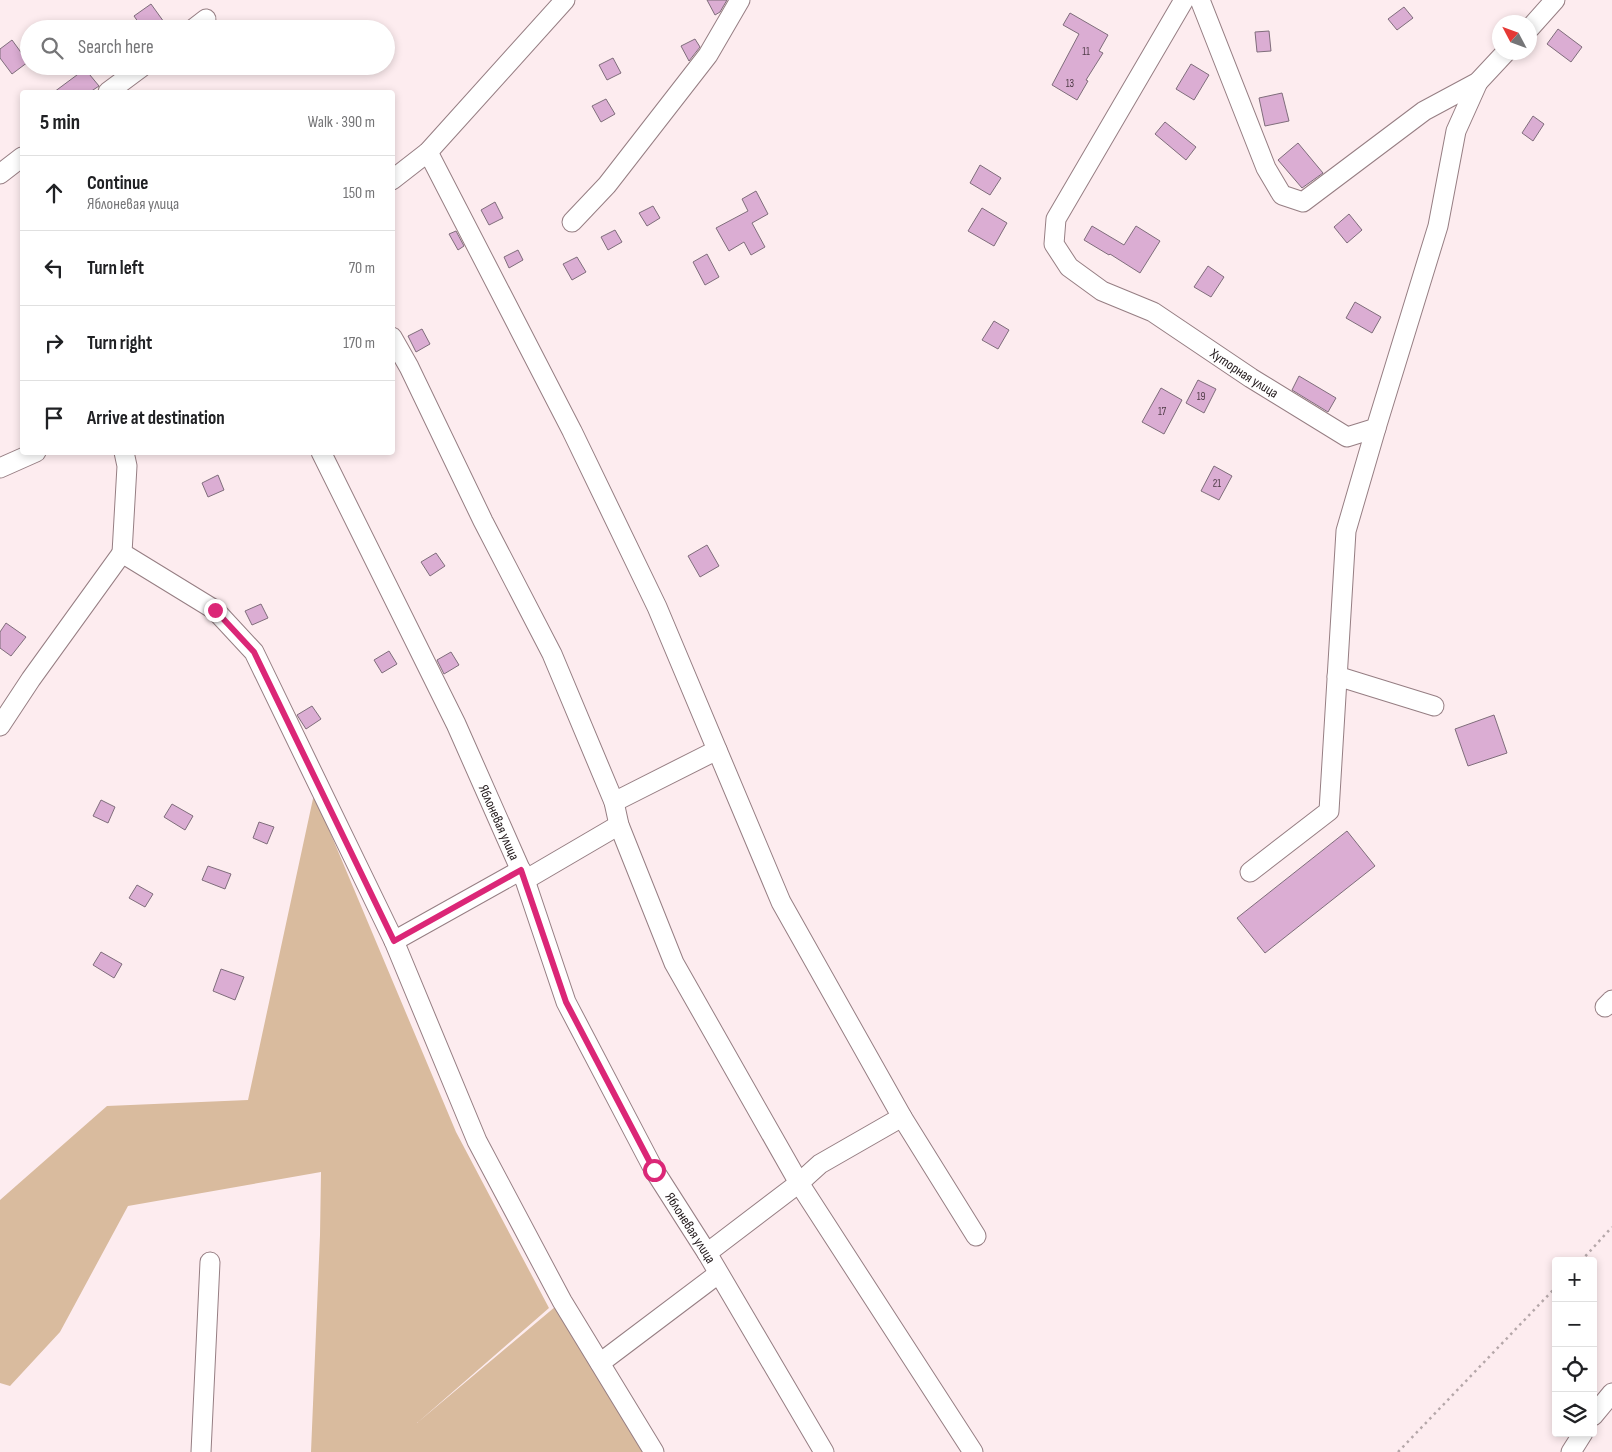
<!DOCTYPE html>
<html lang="en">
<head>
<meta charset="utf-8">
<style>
  :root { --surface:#fff; --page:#f6f6f6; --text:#202124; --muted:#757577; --line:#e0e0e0 }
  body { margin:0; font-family:"Sofia Sans Condensed",sans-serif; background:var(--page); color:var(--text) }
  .controls { position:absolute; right:15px; bottom:15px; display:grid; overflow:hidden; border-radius:5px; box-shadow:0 2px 8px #0003 }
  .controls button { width:45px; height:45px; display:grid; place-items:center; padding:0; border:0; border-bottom:1px solid var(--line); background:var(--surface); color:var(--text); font:25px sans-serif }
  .compass { position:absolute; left:1492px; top:15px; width:45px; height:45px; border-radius:50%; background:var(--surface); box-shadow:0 2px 8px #0003; rotate:311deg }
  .stop { position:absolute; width:15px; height:15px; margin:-11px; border:4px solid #db2777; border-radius:50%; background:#fff }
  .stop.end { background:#db2777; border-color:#fff; box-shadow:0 1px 5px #0008 }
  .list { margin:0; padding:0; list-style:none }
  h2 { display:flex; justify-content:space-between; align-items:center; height:65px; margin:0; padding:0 20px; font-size:21px }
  h2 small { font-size:16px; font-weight:400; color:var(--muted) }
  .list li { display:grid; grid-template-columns:32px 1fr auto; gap:15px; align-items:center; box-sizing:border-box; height:75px; padding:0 20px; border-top:1px solid var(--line) }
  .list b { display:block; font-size:19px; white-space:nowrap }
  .list p { margin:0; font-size:16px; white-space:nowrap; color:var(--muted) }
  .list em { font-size:16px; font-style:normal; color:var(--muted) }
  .icon { flex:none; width:28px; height:28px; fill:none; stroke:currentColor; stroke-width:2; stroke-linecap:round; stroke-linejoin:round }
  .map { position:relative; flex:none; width:1612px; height:1452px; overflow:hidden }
  .search { position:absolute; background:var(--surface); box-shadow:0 2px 8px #0003; left:20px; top:20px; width:375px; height:55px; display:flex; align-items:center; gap:12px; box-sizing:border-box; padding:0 18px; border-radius:28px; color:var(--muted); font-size:19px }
  .panel { position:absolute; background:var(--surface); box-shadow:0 2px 8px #0003; left:20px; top:90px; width:375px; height:365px; border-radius:5px }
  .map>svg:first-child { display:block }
  .green { fill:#d9bb9e }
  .building { fill:#dbadd3; stroke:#7f6d7b }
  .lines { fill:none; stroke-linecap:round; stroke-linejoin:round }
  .minor-casing { stroke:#967e83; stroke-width:21 }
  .path { stroke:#b5a7a9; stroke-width:2.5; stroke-dasharray:2.5 4; stroke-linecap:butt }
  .minor { stroke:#fff; stroke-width:19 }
  .route { stroke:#db2777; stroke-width:6 }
  .labels { text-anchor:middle; stroke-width:4; stroke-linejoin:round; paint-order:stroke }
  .number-label { font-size:11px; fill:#503d48 }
  .street-label { font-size:14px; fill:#21181a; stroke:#fff }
</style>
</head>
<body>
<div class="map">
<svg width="1612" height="1452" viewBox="0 0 1612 1452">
  <rect width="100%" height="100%" fill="#fdecef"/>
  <polygon class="green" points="314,794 456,1132 549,1308 417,1423 562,1301 654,1452 311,1452 320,1235 321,1172 128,1206 60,1332 10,1386 0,1383 0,1200 107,1106 248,1100"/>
  <g class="building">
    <polygon points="707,0 727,0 720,12 715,15"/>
    <polygon points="151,4 169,29 143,29 134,16"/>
    <polygon points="1404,7 1413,18 1397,30 1388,19"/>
    <polygon points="1070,13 1108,35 1099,51 1103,53 1086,80 1088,81 1077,100 1052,85 1079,34 1063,25"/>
    <polygon points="1558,29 1582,47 1571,62 1547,44"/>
    <polygon points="1269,31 1271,51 1257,52 1255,32"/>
    <polygon points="695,39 700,47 689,61 681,46"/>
    <polygon points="12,40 28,62 12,74 0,58 0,49"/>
    <polygon points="613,58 621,73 607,80 599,65"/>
    <polygon points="1191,64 1209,75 1194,100 1176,89"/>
    <polygon points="85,69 99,86 90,92 54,92"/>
    <polygon points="1282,93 1289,121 1265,126 1259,98"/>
    <polygon points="606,99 615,114 601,122 592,106"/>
    <polygon points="1533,116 1544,124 1533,141 1522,133"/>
    <polygon points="1165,122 1196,147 1186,160 1155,134"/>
    <polygon points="1298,143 1323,173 1302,188 1278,160"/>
    <polygon points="980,165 1001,178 990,195 970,183"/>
    <polygon points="756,191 768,214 752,223 765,247 751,255 744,242 729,251 716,228 748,211 742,199"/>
    <polygon points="495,202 503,218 489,225 481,210"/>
    <polygon points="653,206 660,218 647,226 639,213"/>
    <polygon points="982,208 1007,223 994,246 968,231"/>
    <polygon points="1349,214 1362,230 1347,243 1334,227"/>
    <polygon points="1092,226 1124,245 1136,226 1160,241 1140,273 1110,254 1109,255 1084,240"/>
    <polygon points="615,230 622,242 608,250 601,237"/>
    <polygon points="456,231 464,246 458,250 449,234"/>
    <polygon points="518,250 523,260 509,268 504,257"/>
    <polygon points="707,254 719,277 705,285 693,262"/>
    <polygon points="577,257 586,272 572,280 563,264"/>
    <polygon points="1208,266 1224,277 1211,297 1194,287"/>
    <polygon points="1355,302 1381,317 1372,333 1346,318"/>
    <polygon points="994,321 1009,330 998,349 982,340"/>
    <polygon points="422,329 430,344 416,352 408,336"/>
    <polygon points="1299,376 1336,398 1328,412 1292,390"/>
    <polygon points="1198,380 1216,389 1204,413 1186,403"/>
    <polygon points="1161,388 1182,400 1164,434 1142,422"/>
    <polygon points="1214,466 1232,476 1219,500 1201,491"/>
    <polygon points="218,475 224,490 208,497 202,483"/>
    <polygon points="707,545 719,566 700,577 688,556"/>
    <polygon points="436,553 445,566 430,576 421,562"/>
    <polygon points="261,604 268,618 252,625 245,611"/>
    <polygon points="6,623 26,637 11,656 0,648 0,632"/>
    <polygon points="389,651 397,664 382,673 374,660"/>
    <polygon points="451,652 459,665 444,674 437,660"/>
    <polygon points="312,706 321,719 306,729 297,715"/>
    <polygon points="1494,715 1507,753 1468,766 1455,729"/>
    <polygon points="101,800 115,807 108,823 93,816"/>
    <polygon points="172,804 193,816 185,830 164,817"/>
    <polygon points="259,822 274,827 267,844 253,838"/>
    <polygon points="1347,831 1375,866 1265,953 1237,918"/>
    <polygon points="208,866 231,874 225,889 202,880"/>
    <polygon points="137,885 153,894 145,907 129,898"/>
    <polygon points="101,952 122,964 114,978 93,965"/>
    <polygon points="221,969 244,977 235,1000 213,991"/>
  </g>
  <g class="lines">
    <g class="minor-casing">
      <g id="minor">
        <path id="s1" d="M1184 0 1056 219 1054 244 1069 267 1102 291 1153 312 1251 378 1347 437 1376 428 1438 226 1456 131 1478 82"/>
        <polyline points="1200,0 1266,168 1282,195 1303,202 1424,111 1478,82 1506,52"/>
        <polyline points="1530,28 1555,0"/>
        <polyline points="193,29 206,19"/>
        <polyline points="108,92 143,66"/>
        <polyline points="428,152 572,431 657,607 781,902 902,1117 976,1236"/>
        <polyline points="0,174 22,157"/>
        <polyline points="392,180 428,152 565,0"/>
        <polyline points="572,222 607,185 708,55 740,0"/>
        <polyline points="392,337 409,367 483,521 552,654 614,802 619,825 674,963 799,1183 973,1452"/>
        <polyline points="124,452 127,466 122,553 215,610 254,652 394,941 477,1141 562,1301 654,1452"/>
        <path id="s2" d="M321 452 456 724 525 880 566 1002 654 1170 707 1253 824 1452"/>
        <polyline points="0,468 36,452"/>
        <polyline points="1337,676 1434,706"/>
        <polyline points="0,726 31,679 122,553"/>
        <polyline points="614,802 717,750"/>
        <polyline points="1250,872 1329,811 1346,531 1376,428"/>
        <polyline points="525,880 619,825"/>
        <polyline points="394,941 521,870"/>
        <polyline points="1605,1007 1612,1000"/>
        <polyline points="707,1253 799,1183 820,1164 902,1117"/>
        <polyline points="600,1363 718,1274"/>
        <polyline points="1593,1416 1612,1393"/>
        <polyline points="201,1452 210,1262"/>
        <polyline points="1571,1452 1583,1433"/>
      </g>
    </g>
    <g class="path">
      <polyline points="1581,1261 1612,1227"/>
      <polyline points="1398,1452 1556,1287"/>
    </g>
    <use href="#minor" class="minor"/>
  </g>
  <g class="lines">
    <polyline class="route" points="215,610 254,652 394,941 521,870 566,1002 654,1170"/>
  </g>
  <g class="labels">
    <g class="number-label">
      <text x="1086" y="55">11</text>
      <text x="1070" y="87">13</text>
      <text x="1201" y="400">19</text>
      <text x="1162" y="415">17</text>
      <text x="1217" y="487">21</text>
    </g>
    <g class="street-label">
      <text dy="5" stroke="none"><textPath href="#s1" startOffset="512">Хуторная улица</textPath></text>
      <text dy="5" stroke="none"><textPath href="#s2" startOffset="411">Яблоневая улица</textPath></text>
      <text dy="5" stroke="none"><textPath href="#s2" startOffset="861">Яблоневая улица</textPath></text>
    </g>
  </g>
</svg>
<div class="controls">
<button>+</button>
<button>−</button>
<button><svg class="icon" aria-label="locate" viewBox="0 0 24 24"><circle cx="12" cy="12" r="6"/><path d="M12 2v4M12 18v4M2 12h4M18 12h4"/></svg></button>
<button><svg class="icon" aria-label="layers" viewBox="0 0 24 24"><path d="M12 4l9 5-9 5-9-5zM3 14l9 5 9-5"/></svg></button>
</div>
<svg class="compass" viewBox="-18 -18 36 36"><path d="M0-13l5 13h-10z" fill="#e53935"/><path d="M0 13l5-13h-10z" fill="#757577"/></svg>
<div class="stop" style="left:654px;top:1170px"></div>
<div class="stop end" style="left:215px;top:610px"></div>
<div class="search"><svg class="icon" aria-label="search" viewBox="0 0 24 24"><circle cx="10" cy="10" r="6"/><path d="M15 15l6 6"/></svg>Search here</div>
<section class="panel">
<h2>5 min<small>Walk · 390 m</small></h2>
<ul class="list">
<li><svg class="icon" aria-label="ahead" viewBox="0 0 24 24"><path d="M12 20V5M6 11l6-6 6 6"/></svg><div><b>Continue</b><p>Яблоневая улица</p></div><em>150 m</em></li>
<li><svg class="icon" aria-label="left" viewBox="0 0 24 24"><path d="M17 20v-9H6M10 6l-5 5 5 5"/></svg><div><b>Turn left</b></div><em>70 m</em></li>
<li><svg class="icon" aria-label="right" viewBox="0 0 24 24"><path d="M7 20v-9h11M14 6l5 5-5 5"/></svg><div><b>Turn right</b></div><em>170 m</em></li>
<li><svg class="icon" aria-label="arrive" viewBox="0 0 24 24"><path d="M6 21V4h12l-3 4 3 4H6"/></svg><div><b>Arrive at destination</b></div></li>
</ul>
</section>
</div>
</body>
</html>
